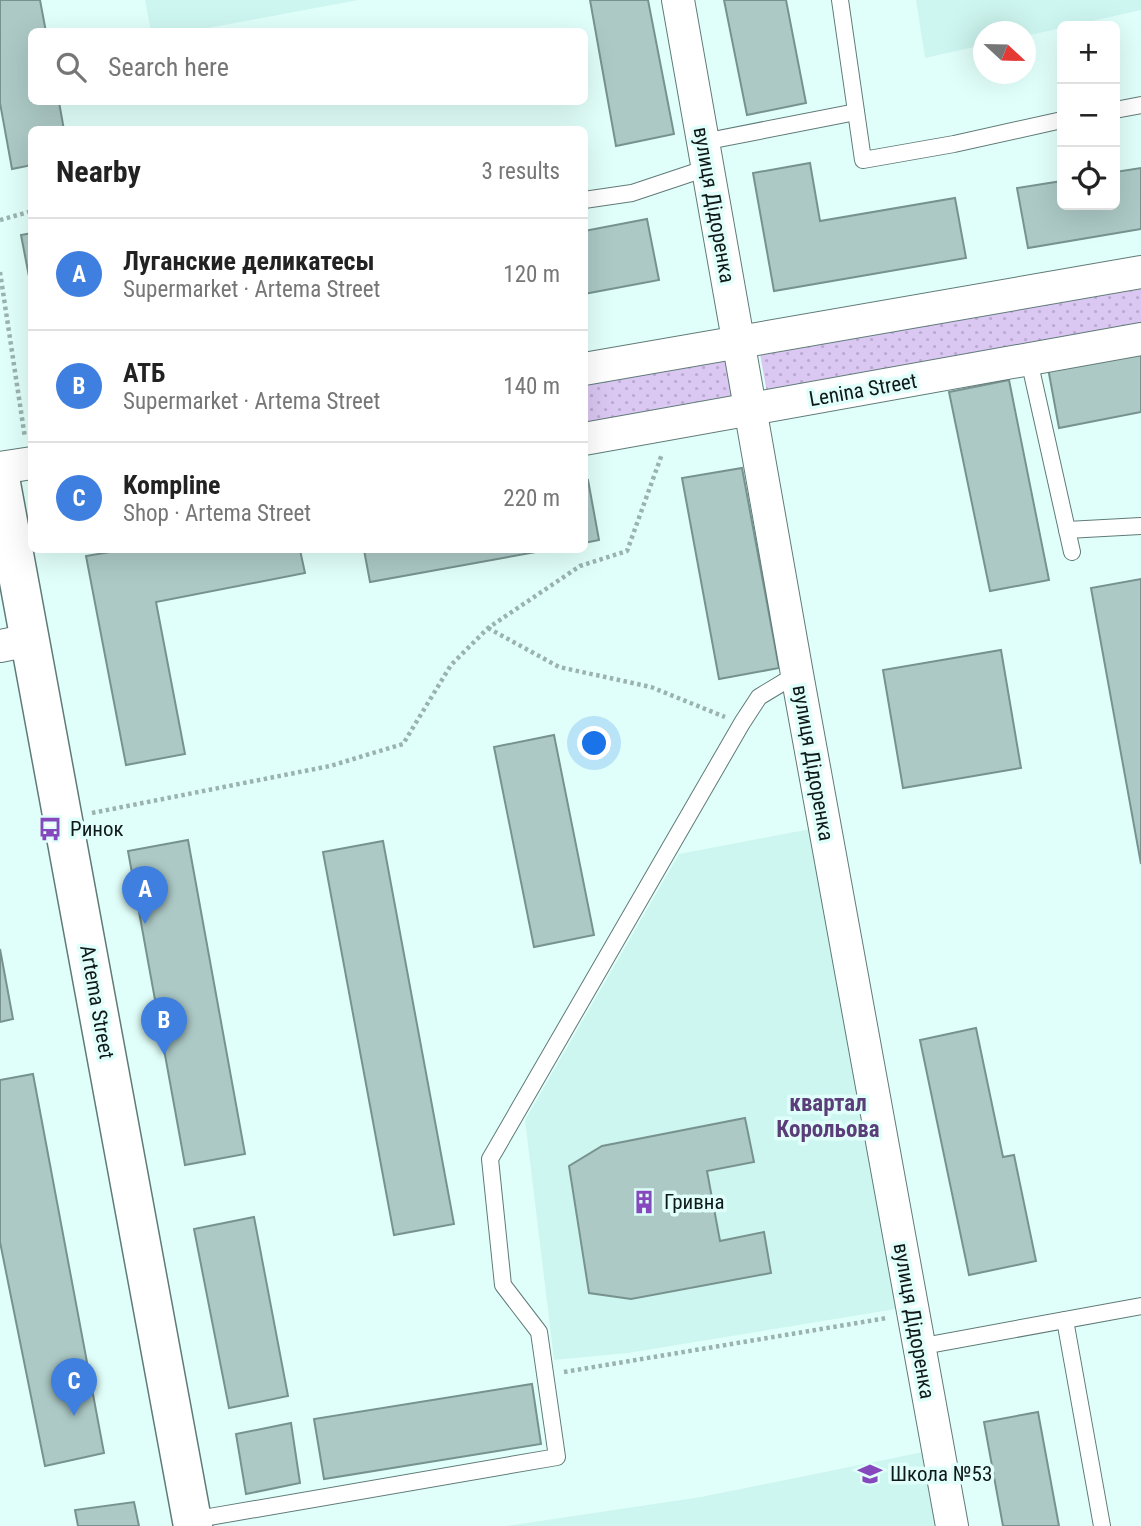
<!DOCTYPE html>
<html lang="en">
<head>
<meta charset="utf-8">
<style>
  :root { --surface:#fff; --page:#f6f6f6; --text:#222; --muted:#767676; --line:#e0e0e0; --accent:#8648bd }
  body { margin:0; font-family:"Roboto Condensed",sans-serif; background:var(--page); color:var(--text) }
  .controls { position:absolute; right:21px; top:21px; display:grid; overflow:hidden; border-radius:10px; box-shadow:0 7px 28px #0002 }
  .controls button { width:63px; height:63px; display:grid; place-items:center; padding:0; border:0; border-bottom:2px solid var(--line); background:var(--surface); color:var(--text); font:35px sans-serif }
  .compass { position:absolute; left:973px; top:21px; width:63px; height:63px; border-radius:50%; background:var(--surface); box-shadow:0 7px 28px #0002; rotate:112deg }
  .you { position:absolute; left:595px; top:744px; width:24px; height:24px; margin:-18px; border:5px solid #fff; border-radius:50%; background:#1a73e8; box-shadow:0 0 0 10px #1a73e833 }
  .badge { display:grid; place-items:center; width:46px; height:46px; border-radius:50%; background:var(--accent); color:#fff; font-size:23px; font-weight:700 }
  .pin { position:absolute; translate:-50% -58px; filter:drop-shadow(0 2px 4px #0008) }
  .pin::after { content:''; position:absolute; top:37px; width:24px; height:21px; background:inherit; clip-path:polygon(0 0,100% 0,50% 100%) }
  .list { margin:0; padding:0; list-style:none }
  h2 { display:flex; justify-content:space-between; align-items:center; height:91px; margin:0; padding:0 28px; font-size:30px }
  h2 small { font-size:23px; font-weight:400; color:var(--muted) }
  .list li { display:grid; grid-template-columns:46px 1fr auto; gap:21px; align-items:center; box-sizing:border-box; height:112px; padding:0 28px; border-top:2px solid var(--line) }
  .list b { display:block; font-size:26px; white-space:nowrap }
  .list p { margin:0; font-size:23px; white-space:nowrap; color:var(--muted) }
  .list em { font-size:23px; font-style:normal; color:var(--muted) }
  .icon { flex:none; width:38px; height:38px; fill:none; stroke:currentColor; stroke-width:2; stroke-linecap:round; stroke-linejoin:round }
  .map { position:relative; flex:none; width:1141px; height:1526px; overflow:hidden }
  .search { position:absolute; background:var(--surface); box-shadow:0 7px 28px #0002; left:28px; top:28px; width:560px; height:77px; display:flex; align-items:center; gap:18px; box-sizing:border-box; padding:0 24px; border-radius:10px; color:var(--muted); font-size:26px }
  .panel { position:absolute; background:var(--surface); box-shadow:0 7px 28px #0002; left:28px; top:126px; width:560px; height:427px; border-radius:10px }
  .map>svg:first-child { display:block }
  .built { fill:#cef6f0 }
  .park { fill:url(#park-dots) }
  .building { fill:#acc9c5; stroke:#78938f; stroke-width:2 }
  .lines { fill:none; stroke-linecap:round; stroke-linejoin:round }
  .service-casing { stroke:#607b77; stroke-width:18 }
  .minor-casing { stroke:#607b77; stroke-width:34 }
  .tertiary-casing { stroke:#607b77; stroke-width:41 }
  .path { stroke:#9bb3af; stroke-width:4.5; stroke-dasharray:3.5 3.5; stroke-linecap:butt }
  .service { stroke:#fff; stroke-width:16 }
  .minor { stroke:#fff; stroke-width:32 }
  .tertiary { stroke:#fff; stroke-width:38 }
  .labels { text-anchor:middle; stroke-width:7; stroke-linejoin:round; paint-order:stroke }
  .street-label { font-size:21px; fill:#0f1918; stroke:#e1fffa }
  .poi-label { font-size:21px; fill:#0f1918; stroke:#e1fffa; text-anchor:start }
  .neighbourhood-label { font-size:23px; font-weight:bold; fill:#5b3e79; stroke:#e1fffa }
</style>
</head>
<body>
<div class="map">
<svg width="1141" height="1526" viewBox="0 0 1141 1526">
  <defs>
    <pattern id="park-dots" width="8" height="8" patternUnits="userSpaceOnUse" patternTransform="scale(1.75)"><rect width="8" height="8" fill="#dac7f2"/><path d="M2 2h.1M6 6h.1" fill="none" stroke="#baaacf" stroke-width="1.8" stroke-linecap="round"/></pattern>
  </defs>
  <rect width="100%" height="100%" fill="#e1fffa"/>
  <g class="built">
    <polygon points="145,0 358,0 192,31 151,32"/>
    <polygon points="916,0 1141,0 1141,10 1026,36 1026,32 984,32 983,45 925,58"/>
    <polygon points="810,829 902,1308 628,1353 554,1360 525,1120 679,854"/>
    <polygon points="923,1452 936,1526 507,1526 701,1497"/>
  </g>
  <g class="park">
    <polygon points="1141,279 1141,325 767,393 759,348"/>
    <polygon points="729,353 736,398 585,425 585,379"/>
  </g>
  <g class="building">
    <polygon points="0,0 40,0 46,32 32,32 32,102 59,102 64,130 32,130 32,165 12,169 0,103"/>
    <polygon points="590,0 648,0 674,134 616,146"/>
    <polygon points="724,0 786,0 806,103 747,115"/>
    <polygon points="810,163 820,221 955,198 966,258 774,291 753,173"/>
    <polygon points="1141,168 1141,229 1028,248 1017,188 1062,181 1062,205 1115,205 1115,172"/>
    <polygon points="647,219 659,280 584,294 584,231"/>
    <polygon points="32,233 32,292 21,235"/>
    <polygon points="1141,350 1141,412 1059,428 1048,368"/>
    <polygon points="1009,380 1049,580 990,591 949,392"/>
    <polygon points="742,468 779,668 719,679 682,478"/>
    <polygon points="588,480 599,540 584,543 584,481"/>
    <polygon points="122,550 300,550 305,573 156,602 185,754 126,765 86,556"/>
    <polygon points="364,550 547,550 370,582"/>
    <polygon points="1141,579 1141,864 1091,588"/>
    <polygon points="1001,650 1021,768 903,788 883,670"/>
    <polygon points="554,735 594,935 534,947 494,747"/>
    <polygon points="188,840 245,1154 185,1165 128,851"/>
    <polygon points="383,841 454,1224 394,1235 323,852"/>
    <polygon points="0,949 13,1019 0,1022"/>
    <polygon points="976,1028 1003,1157 1014,1155 1036,1261 969,1275 920,1040"/>
    <polygon points="33,1074 104,1453 45,1466 0,1242 0,1080"/>
    <polygon points="745,1118 754,1162 707,1171 720,1241 764,1232 771,1273 631,1299 589,1293 569,1166 602,1146"/>
    <polygon points="254,1217 288,1396 229,1408 194,1229"/>
    <polygon points="532,1384 541,1444 324,1479 314,1419"/>
    <polygon points="1038,1412 1059,1526 1003,1526 984,1422"/>
    <polygon points="291,1423 300,1483 246,1494 236,1434"/>
    <polygon points="134,1502 139,1526 78,1526 75,1510"/>
  </g>
  <g class="lines">
    <g class="service-casing">
      <g id="service">
        <polyline points="840,0 863,160 954,144 1062,120"/>
        <polyline points="1115,110 1141,105"/>
        <polyline points="703,142 856,112"/>
        <polyline points="584,200 632,193 707,168"/>
        <polyline points="1029,360 1072,552"/>
        <polyline points="1067,530 1141,526"/>
        <polyline points="1065,1320 1102,1526"/>
        <polyline points="918,1347 1141,1306"/>
        <polyline points="192,1520 557,1457 539,1332 503,1285 490,1159 742,723 759,697 797,674"/>
      </g>
    </g>
    <g class="minor-casing">
      <g id="minor">
        <polyline points="678,0 797,674 952,1526"/>
        <polyline points="584,369 1141,272"/>
        <polyline points="584,439 1141,339"/>
        <polyline points="0,468 32,463"/>
        <polyline points="0,646 30,640"/>
      </g>
    </g>
    <g class="tertiary-casing">
      <polyline id="tertiary" points="0,478 193,1526"/>
    </g>
    <g class="path">
      <polyline points="0,220 32,211"/>
      <polyline points="0,272 25,438"/>
      <polyline points="488,628 559,667 651,687 725,717"/>
      <polyline points="92,813 330,766 403,744 451,665 488,628 580,566 627,551 662,454"/>
      <polyline points="564,1372 887,1318"/>
    </g>
    <use href="#service" class="service"/>
    <use href="#minor" class="minor"/>
    <use href="#tertiary" class="tertiary"/>
  </g>
  <defs>
    <g id="bus-bare" transform="scale(1.89)"><path d="M-5-6H5V4H4V6H2V4H-2V6H-4V4H-5ZM-3.5-4V0h7V-4ZM-3.5 1.2v1.5H-2V1.2ZM2 1.2v1.5H3.5V1.2Z" fill="#8648bd" stroke="#e1fffa" stroke-width="2.5" paint-order="stroke"/></g>
    <g id="building-bare" transform="scale(1.89)"><path d="M-4-6H4V6H1V3H-1V6H-4ZM-2.5-4.3h1.7v1.8h-1.7ZM.8-4.3h1.7v1.8H.8ZM-2.5-1h1.7V.8h-1.7ZM.8-1h1.7V.8H.8Z" fill="#8648bd" stroke="#e1fffa" stroke-width="2.5" paint-order="stroke"/></g>
    <g id="school-bare" transform="scale(1.89)"><path d="M0-5L7-2L0 1L-7-2ZM-4 1L0 2.5L4 1V4Q0 6-4 4Z" fill="#8648bd" stroke="#e1fffa" stroke-width="2.5" paint-order="stroke"/></g>
  </defs>
  <g fill-rule="evenodd">
    <use href="#bus-bare" x="50" y="829"/>
    <use href="#building-bare" x="644" y="1202"/>
    <use href="#school-bare" x="870" y="1474"/>
  </g>
  <g class="labels">
    <g class="street-label">
      <text transform="translate(714 205) rotate(80)" y="7">вулиця Дідоренка</text>
      <text transform="translate(863 390) rotate(-10)" y="7">Lenina Street</text>
      <text transform="translate(813 763) rotate(80)" y="7">вулиця Дідоренка</text>
      <text transform="translate(97 1002) rotate(80)" y="7">Artema Street</text>
      <text transform="translate(914 1321) rotate(80)" y="7">вулиця Дідоренка</text>
    </g>
    <g class="poi-label">
      <text x="70" y="836">Ринок</text>
      <text x="664" y="1209">Гривна</text>
      <text x="890" y="1481">Школа №53</text>
    </g>
    <g class="neighbourhood-label">
      <text x="828" y="1111">квартал<tspan x="828" dy="26">Корольова</tspan></text>
    </g>
  </g>
</svg>
<div class="controls">
<button>+</button>
<button>−</button>
<button><svg class="icon" aria-label="locate" viewBox="0 0 24 24"><circle cx="12" cy="12" r="6"/><path d="M12 2v4M12 18v4M2 12h4M18 12h4"/></svg></button>
</div>
<svg class="compass" viewBox="-18 -18 36 36"><path d="M0-13l5 13h-10z" fill="#e53935"/><path d="M0 13l5-13h-10z" fill="#767676"/></svg>
<div class="you"></div>
<div class="pin badge" style="left:145px;top:924px;background:#3f7fe0">A</div>
<div class="pin badge" style="left:164px;top:1055px;background:#3f7fe0">B</div>
<div class="pin badge" style="left:74px;top:1416px;background:#3f7fe0">C</div>
<div class="search"><svg class="icon" aria-label="search" viewBox="0 0 24 24"><circle cx="10" cy="10" r="6"/><path d="M15 15l6 6"/></svg>Search here</div>
<section class="panel">
<h2>Nearby<small>3 results</small></h2>
<ul class="list">
<li><span class="badge" style="background:#3f7fe0">A</span><div><b>Луганские деликатесы</b><p>Supermarket · Artema Street</p></div><em>120 m</em></li>
<li><span class="badge" style="background:#3f7fe0">B</span><div><b>АТБ</b><p>Supermarket · Artema Street</p></div><em>140 m</em></li>
<li><span class="badge" style="background:#3f7fe0">C</span><div><b>Kompline</b><p>Shop · Artema Street</p></div><em>220 m</em></li>
</ul>
</section>
</div>
</body>
</html>
